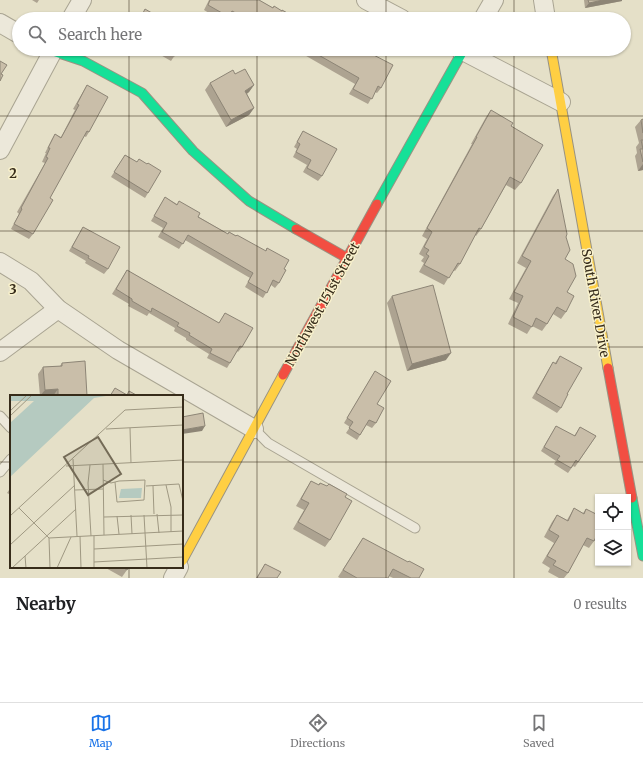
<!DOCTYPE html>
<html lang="en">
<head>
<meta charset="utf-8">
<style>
  :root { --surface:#fff; --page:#f2f2f2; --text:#202124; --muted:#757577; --line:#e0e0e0; --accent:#1a73e8 }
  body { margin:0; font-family:Merriweather,serif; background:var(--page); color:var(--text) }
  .controls { position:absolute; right:12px; bottom:12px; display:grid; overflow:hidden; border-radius:0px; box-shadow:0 1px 3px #0004 }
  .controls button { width:36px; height:36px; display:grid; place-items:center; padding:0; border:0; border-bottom:1px solid var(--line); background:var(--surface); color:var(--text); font:20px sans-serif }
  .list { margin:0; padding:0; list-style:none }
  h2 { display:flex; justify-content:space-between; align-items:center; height:52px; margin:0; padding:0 16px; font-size:17px }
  h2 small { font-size:13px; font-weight:400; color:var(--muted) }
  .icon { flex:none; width:22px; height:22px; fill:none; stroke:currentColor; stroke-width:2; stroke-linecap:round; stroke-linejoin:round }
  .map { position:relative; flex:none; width:643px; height:578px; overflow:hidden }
  .search { position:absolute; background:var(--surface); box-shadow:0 1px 3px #0004; left:12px; right:12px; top:12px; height:44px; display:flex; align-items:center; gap:10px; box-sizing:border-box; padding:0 14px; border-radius:22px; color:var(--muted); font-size:15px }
  .sheet { height:124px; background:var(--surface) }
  nav { display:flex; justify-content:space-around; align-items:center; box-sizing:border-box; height:56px; border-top:1px solid var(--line); background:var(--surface); font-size:11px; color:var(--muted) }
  nav a { display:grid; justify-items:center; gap:2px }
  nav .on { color:var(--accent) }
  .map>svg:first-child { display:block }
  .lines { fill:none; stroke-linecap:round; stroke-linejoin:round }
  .lane-casing { stroke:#a9a492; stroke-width:11 }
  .street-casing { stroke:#a9a492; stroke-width:20 }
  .fast-casing { stroke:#999382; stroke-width:11 }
  .slow-casing { stroke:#999382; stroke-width:11 }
  .jam-casing { stroke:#999382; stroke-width:11 }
  .lane { stroke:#ece8da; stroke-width:9 }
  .street { stroke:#ece8da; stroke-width:18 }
  .fast { stroke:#16e098; stroke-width:9 }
  .slow { stroke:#ffcf43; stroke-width:9 }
  .jam { stroke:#f24e42; stroke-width:9 }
  .wall { fill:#ada391 }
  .shaded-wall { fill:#8d8576 }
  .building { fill:#c9bea9; stroke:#8d8576 }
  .grid { fill:none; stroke:#372c1a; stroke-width:1; stroke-opacity:0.55 }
  .labels { text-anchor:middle; stroke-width:3; stroke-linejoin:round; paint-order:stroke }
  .street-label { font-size:13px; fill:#372c1a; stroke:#f8f1cc }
  .inset-road { fill:none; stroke:#9f9882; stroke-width:1 }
  .view { fill:#746b57; fill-opacity:0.15; stroke:#746b57; stroke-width:2 }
  .inset-edge { fill:none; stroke:#372c1a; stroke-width:2 }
  .grid-label { font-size:13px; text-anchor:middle; font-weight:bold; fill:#372c1a; stroke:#f8f1cc; stroke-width:3; stroke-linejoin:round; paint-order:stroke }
</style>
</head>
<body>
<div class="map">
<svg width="643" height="578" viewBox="0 0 643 578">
  <rect width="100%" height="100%" fill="#e5e0c8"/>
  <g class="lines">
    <g class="lane-casing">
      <g id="lane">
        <polyline points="0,416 11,428"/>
        <polyline points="254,429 268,443 415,528"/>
        <polyline points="0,472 11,459"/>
      </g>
    </g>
    <g class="street-casing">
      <g id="street">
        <polyline points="366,0 402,19"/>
        <polyline points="543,0 546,19"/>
        <polyline points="71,19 82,0"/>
        <polyline points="483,19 494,0"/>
        <polyline points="0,23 19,34"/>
        <polyline points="459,49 561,102"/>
        <polyline points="0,150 54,49"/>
        <polyline points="0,262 31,281 58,309 118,350 254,429"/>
        <polyline points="0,352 58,309"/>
        <polyline points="173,578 179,567"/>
      </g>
    </g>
    <g class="fast-casing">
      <g id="fast">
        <polyline points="47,49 83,61 142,93 193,151 249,201 296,229"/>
        <polyline points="377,204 464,49"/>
        <polyline points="632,498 643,556"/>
      </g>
    </g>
    <g class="slow-casing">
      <g id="slow">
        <polyline points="551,49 608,368"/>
        <polyline points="182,561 283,375"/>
      </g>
    </g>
    <g class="jam-casing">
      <g id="jam">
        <polyline points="296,229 347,258"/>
        <polyline points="608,368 632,498"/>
        <polyline points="283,375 377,204"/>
      </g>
    </g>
    <use href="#lane" class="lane"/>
    <use href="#street" class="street"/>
    <use href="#fast" class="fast"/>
    <use href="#slow" class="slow"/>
    <use href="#jam" class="jam"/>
  </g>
  <g class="wall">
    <polygon points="32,0 39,0 37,3"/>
    <polygon points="209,0 259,0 273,8 298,19 233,19 229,17 227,19 219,19 204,10"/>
    <polygon points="584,0 622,0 622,1 585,8"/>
    <polygon points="150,49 179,49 171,61"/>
    <polygon points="294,49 362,49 381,88 377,93 375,92 368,104 349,94 355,84"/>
    <polygon points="235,74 254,85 249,92 247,94 254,108 249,115 226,127 205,90 210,83"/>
    <polygon points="87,85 89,132 86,137 84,136 50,198 33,234 29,239 11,229 19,214 17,212 45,163 42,162 46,153 45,153 52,139 55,134 61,137 75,110 73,109 84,90"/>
    <polygon points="491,110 511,126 521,183 515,190 506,185 481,229 476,236 475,235 460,264 455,271 453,270 444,285 419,272 424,263 421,261 424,257 419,254 427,239 422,236 472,144 471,144 486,117"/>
    <polygon points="643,119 643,170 638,171 635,156 637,153 636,147 639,143 635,127 641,120"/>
    <polygon points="303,131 322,176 318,181 303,172 307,165 293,157 297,149 294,147"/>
    <polygon points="125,155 137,162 148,193 145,198 111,177"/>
    <polygon points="558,189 566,237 565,259 567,292 566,312 561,319 553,314 547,324 542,331 532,326 527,334 508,324 518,303 509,299 526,268 517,263 553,196"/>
    <polygon points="165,197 228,234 229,232 265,251 267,248 284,269 279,283 275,288 271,285 263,298 245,287 250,278 185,240 179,249 158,237 163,228 151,221"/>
    <polygon points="83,227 108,269 104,274 85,263 86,261 69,251"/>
    <polygon points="127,270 219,323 225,313 242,347 238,352 237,351 230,363 227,368 207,358 209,354 186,340 186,338 174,331 175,328 149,313 147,316 128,306 129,304 112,294"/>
    <polygon points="392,296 446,360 407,371 387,303"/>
    <polygon points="560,356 567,394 561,408 557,413 532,398 550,367 553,362 555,363"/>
    <polygon points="62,363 87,396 40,396 38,374 43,367 60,366"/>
    <polygon points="375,371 376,423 372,428 366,425 357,440 346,433 350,427 344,423"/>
    <polygon points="556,426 574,436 580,427 596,436 575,467 573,466 568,473 554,464 556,461 541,451"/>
    <polygon points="311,481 318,485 320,483 345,497 330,540 325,547 293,529 304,510 296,506 306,489"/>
    <polygon points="11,487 11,495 7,493"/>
    <polygon points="574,508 583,513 586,509 594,541 589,548 583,545 568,573 564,578 559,578 548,572 550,568 542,563 554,543 544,537 552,522 557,515 567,520"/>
    <polygon points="363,538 419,578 393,578 389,576 388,578 340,578 338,577"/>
    <polygon points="265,564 277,578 256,578"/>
    <polygon points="104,567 129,567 122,577"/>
  </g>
  <g class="shaded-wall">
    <polygon points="603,0 622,0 622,1 585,8 589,3"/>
    <polygon points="254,85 249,92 240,98 245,91"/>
    <polygon points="254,108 249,115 226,127 231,120"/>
    <polygon points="643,164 643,170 638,171"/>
    <polygon points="451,353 446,360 407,371 412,364"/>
    <polygon points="58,389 53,396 40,396 45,390"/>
    <polygon points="205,426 202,431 182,434 182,430"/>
  </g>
  <g class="building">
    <polygon points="210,0 259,0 273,8 274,6 282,11 282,10 298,19 247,19 232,11 229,17 208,5"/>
    <polygon points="588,0 603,0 589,3"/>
    <polygon points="145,9 162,19 140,19"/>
    <polygon points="162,49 179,49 175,56"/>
    <polygon points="308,49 362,49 393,65 381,88 378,86 372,99 353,89 359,78"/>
    <polygon points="0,61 7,65 1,74 3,75 0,81"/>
    <polygon points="245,69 254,85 245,91 254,108 231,120 210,83 233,70 235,74"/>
    <polygon points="87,85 108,97 89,132 87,131 50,198 53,200 33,234 14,224 22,209 21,208 48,158 46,157 50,148 48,148 55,134 61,138 79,105 77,104"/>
    <polygon points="491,110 513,123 511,126 543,145 521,183 510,177 481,229 479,228 460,264 458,263 449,278 424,265 429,256 426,254 429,250 424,247 432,232 427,228 477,137 476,137"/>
    <polygon points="643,119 643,133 641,120"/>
    <polygon points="303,131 337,149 322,176 307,168 311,160 296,152 300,144 297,142"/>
    <polygon points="641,140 643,140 643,162 640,149 643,149"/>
    <polygon points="125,155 137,162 139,159 147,164 148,163 161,171 148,193 114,172"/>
    <polygon points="558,189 567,234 566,237 570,250 565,259 573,264 576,276 567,292 574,296 566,312 557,307 547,324 536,318 532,327 513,317 523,296 514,292 531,261 522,256"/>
    <polygon points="165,197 177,205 179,201 200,213 198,217 228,234 229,232 236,236 237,235 266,251 267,248 289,260 284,269 286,270 279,283 273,280 267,293 248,282 253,273 188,235 183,244 162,232 167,223 154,216"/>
    <polygon points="83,227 120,247 108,269 88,258 89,256 72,247"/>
    <polygon points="127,270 219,323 225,313 253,328 242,347 240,346 230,363 210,353 212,349 189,335 190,333 177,326 179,323 152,308 151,312 132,301 132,299 116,289"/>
    <polygon points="433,285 451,353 412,364 392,296"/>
    <polygon points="560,356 582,368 567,394 568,394 561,408 536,393 553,362 556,364"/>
    <polygon points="85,361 87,396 58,396 58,389 45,390 43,367 62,366 62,363"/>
    <polygon points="375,371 391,381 377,404 384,408 376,423 369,420 360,435 349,428 353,422 347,418"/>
    <polygon points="115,388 127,395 129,391 138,396 110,396"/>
    <polygon points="203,413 205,426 182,430 182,417"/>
    <polygon points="556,426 575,436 580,427 596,436 578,462 576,460 571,468 557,460 560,456 544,447"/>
    <polygon points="311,481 319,485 320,483 327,486 329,484 347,494 345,497 352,501 330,540 298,522 309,503 301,499"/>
    <polygon points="574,508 584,514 586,509 598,515 598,533 594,541 587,538 568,573 553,565 556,561 547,556 559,536 549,530 557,515 568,521"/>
    <polygon points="363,538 408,562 409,561 424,569 419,578 411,578 393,569 388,578 357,578 343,570"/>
    <polygon points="265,564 281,572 277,578 257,578"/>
    <polygon points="122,567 129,567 127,570"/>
  </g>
  <path class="grid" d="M129 0V19M257 0V19M386 0V19M514 0V19M129 49V396M257 49V578M386 49V578M514 49V578M0 116H643M0 231H643M0 347H643M0 462H11M182 462H643M129 567V578"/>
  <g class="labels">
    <g class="street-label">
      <text transform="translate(596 303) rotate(80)" y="5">South River Drive</text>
      <text transform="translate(322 304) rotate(-61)" y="5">Northwest 151st Street</text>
    </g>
  </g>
  <g transform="translate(10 395)">
    <rect width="173" height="173" fill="#e5e0c8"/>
    <path d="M102 0 84 3 0 82V28L24 6H0V1ZM132 93 131 103H109L111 94Z" fill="#b5cac0"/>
    <path class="inset-road" d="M0 16 17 0M0 21 22 0M120 33 121 68M96 34 173 30M63 64 67 141M93 69 94 140M80 70 78 88 81 141M56 71 173 65M93 85 101 88 109 86 135 85 134 105 107 107 105 87M156 90 161 112V137M136 91 169 89 173 106M143 91 144 119M65 95 93 94M9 113 39 143 173 136M147 119 149 138M121 120 122 139M134 120 137 173M0 121 115 15 173 12M107 121 109 139M94 122 173 120M70 141 71 173M84 141V173M39 143 40 173M0 150 65 90M84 154 173 149M15 161 16 173M84 167 173 162M2 173 66 114M47 173 61 142"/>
    <path class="view" d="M88 42 111 79 78 100 54 62Z"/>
    <rect width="173" height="173" class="inset-edge"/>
  </g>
  <g class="grid-label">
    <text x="13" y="178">2</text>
    <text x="13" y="294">3</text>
  </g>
</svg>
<div class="controls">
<button><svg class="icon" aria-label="locate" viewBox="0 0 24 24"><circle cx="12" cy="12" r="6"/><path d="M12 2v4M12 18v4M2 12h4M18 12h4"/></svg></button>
<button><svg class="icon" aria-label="layers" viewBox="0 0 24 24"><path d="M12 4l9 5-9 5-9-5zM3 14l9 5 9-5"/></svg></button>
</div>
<div class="search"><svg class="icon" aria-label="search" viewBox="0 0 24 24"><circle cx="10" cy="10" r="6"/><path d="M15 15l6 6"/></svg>Search here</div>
</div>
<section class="sheet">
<h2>Nearby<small>0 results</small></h2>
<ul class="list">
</ul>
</section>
<nav>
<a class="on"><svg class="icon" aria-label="map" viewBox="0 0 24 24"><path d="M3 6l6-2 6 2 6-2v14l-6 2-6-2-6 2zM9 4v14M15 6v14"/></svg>Map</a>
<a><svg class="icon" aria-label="directions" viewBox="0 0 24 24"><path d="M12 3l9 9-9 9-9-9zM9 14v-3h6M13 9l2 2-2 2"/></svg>Directions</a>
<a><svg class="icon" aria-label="saved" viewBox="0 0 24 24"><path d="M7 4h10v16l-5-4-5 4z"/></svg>Saved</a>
</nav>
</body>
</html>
